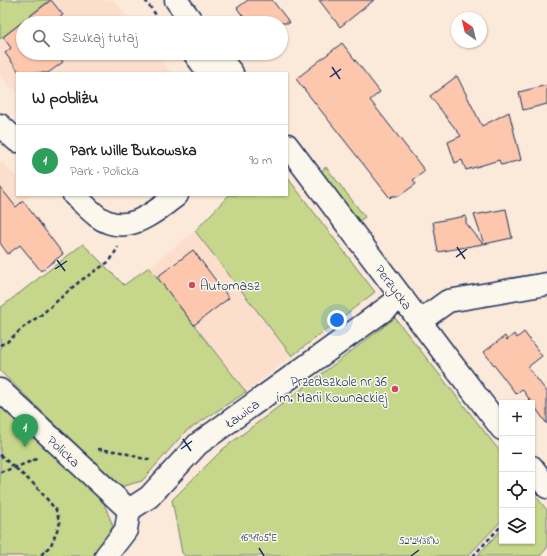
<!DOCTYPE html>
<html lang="pl">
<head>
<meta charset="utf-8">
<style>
  :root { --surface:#fff; --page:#f6f6f6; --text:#202124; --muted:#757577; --line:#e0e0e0; --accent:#7c3aed }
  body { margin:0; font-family:"Indie Flower",sans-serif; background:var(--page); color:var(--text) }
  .controls { position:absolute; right:12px; bottom:12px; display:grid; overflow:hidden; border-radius:0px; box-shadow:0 1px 3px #0004 }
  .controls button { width:36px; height:36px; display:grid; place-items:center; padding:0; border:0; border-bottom:1px solid var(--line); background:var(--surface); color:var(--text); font:20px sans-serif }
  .compass { position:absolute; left:451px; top:12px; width:36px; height:36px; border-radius:50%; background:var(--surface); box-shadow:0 1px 3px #0004; rotate:325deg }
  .you { position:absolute; left:337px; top:320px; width:14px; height:14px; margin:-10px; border:3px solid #fff; border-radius:50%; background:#1a73e8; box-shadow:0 0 0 6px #1a73e833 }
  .badge { display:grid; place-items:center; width:26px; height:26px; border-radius:50%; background:var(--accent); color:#fff; font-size:13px; font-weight:700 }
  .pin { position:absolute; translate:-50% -33px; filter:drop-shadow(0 1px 2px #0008) }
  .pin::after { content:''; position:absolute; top:21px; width:14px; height:12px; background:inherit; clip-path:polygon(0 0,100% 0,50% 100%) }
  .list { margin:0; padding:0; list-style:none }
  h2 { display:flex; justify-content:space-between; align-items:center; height:52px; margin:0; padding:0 16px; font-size:17px }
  h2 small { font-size:13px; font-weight:400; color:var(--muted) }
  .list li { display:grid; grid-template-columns:26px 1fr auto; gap:12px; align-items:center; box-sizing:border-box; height:72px; padding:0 16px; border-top:1px solid var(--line) }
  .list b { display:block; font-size:15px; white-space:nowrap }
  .list p { margin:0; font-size:13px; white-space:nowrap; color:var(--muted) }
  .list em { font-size:13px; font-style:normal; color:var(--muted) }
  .icon { flex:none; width:22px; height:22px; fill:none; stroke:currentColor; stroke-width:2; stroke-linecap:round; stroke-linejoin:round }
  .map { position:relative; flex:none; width:547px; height:556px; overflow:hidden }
  .search { position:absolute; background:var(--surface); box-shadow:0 1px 3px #0004; left:16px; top:16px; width:272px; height:44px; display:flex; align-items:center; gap:10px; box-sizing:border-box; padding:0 14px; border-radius:22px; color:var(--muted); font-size:15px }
  .panel { position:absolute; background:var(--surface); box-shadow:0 1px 3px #0004; left:16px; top:72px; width:272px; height:124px; border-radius:0px }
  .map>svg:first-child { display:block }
  .built { fill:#fbdfcc }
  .green { fill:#c6d68a; stroke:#708274 }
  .building { fill:#fcc7ad; stroke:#1b2f5e }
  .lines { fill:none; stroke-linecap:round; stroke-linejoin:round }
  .minor-casing { stroke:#1b2f5e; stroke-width:25 }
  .path { stroke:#1b2f5e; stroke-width:2.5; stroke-dasharray:4 3; stroke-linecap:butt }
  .minor { stroke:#fbf7ec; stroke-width:22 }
  .ticks { fill:none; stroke:#1b2f5e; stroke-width:1.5 }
  .poi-dot { fill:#d1495b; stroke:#fbf7ec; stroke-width:1.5 }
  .labels { text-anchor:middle; stroke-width:3; stroke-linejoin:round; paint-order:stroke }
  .poi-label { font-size:14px; fill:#1b2f5e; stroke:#fbf7ec; text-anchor:start }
  .street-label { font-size:14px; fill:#1b2f5e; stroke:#fbf7ec }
  .ticks-label { font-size:10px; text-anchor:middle; fill:#1b2f5e; stroke:#fbf7ec; stroke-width:3; stroke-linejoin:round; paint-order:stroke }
</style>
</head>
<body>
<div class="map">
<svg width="547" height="556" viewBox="0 0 547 556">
  <rect width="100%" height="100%" fill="#fbe9d9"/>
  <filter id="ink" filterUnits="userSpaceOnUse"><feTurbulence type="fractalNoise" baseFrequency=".025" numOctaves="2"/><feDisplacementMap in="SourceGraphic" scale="8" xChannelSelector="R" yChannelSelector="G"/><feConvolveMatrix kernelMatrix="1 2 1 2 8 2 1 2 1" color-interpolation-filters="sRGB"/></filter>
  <g filter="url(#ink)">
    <g class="built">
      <polygon points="50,0 114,0 132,23 23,23 23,53 155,53 171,73 17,73 17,93 0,76 0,39"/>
      <polygon points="0,160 17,177 17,195 31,195 0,219"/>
      <polygon points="195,231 292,356 246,392 149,267"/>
    </g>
    <g class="green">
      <polygon points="0,0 50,0 0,39"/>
      <polygon points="326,167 365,217 359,221 320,172"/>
      <polygon points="287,177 375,292 292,356 195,231 229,195 287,195"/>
      <polygon points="83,244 124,285 149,267 246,392 185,432 142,481 120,487 0,371 0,308"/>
      <polygon points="395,318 502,454 502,520 468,556 185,556 182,553 172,500 223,449"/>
      <polygon points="0,402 100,493 113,526 95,556 0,556"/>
      <polygon points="535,495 547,510 547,548 540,556 477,556 502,529 502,541 532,541 532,498"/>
    </g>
    <g class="building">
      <polygon points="51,0 63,15 52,23 23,23 23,53 56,53 63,62 48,73 20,73 5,53 11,48 3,37"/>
      <polygon points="248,0 272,0 290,23 248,23 237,8"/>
      <polygon points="319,0 374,0 340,27"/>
      <polygon points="342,43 380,92 370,100 425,171 413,180 416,184 399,196 392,196 390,198 296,79"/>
      <polygon points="457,76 482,126 509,112 521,160 501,165 499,160 466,170 462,160 455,163 448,142 461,136 430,96"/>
      <polygon points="547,85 547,104 523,110 519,92"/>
      <polygon points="0,187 16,207 23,201 63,254 41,271 20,245 8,254 0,243"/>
      <polygon points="506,209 512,238 484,244 474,215"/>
      <polygon points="466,216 466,223 483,244 438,252 433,222"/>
      <polygon points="193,250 229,298 194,325 157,277"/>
      <polygon points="524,332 542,356 528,367 547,392 547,424 522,389 516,394 484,352 505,336 507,340 514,334 517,338"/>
    </g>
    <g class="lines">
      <g class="minor-casing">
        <g id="minor">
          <polyline points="176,0 193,23"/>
          <polyline points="194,53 209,73"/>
          <polyline points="216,53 232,73"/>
          <polyline points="0,125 17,141"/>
          <polyline points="287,145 446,356 502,429"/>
          <path d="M74 195C82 202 89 210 97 216 126 238 155 212 177 195"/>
          <polyline points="420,321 448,301 547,284"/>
          <polyline points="0,390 129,510"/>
          <polyline points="532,467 547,487"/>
          <polyline points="129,510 149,497 198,444 402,297"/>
          <polyline points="106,556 126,530 129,510"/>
        </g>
      </g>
      <g class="path">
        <polyline points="145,0 156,15"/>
        <polyline points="0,345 7,342 26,325 41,315 80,281 110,261 118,247"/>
        <polyline points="98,449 121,452 144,459 152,459"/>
        <polyline points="0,455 36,486 56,510 60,523 51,545 40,556"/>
        <polyline points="0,472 14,468 39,458"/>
        <polyline points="473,556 502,525"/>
      </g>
      <use href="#minor" class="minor"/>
    </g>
  </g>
  <path class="ticks" d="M332 67 340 79M330 77 341 69M457 247 465 259M456 257 467 249M57 260 65 271M55 269 67 261M183 439 191 451M181 449 192 441M259 548 264 556M411 556 419 550"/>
  <g class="poi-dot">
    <circle cx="192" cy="285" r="4"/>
    <circle cx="395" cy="389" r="4"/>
  </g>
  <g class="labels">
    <g class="poi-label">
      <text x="200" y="290">Automasz</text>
      <text x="387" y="386" text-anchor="end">Przedszkole nr 36<tspan x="387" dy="16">im. Marii Kownackiej</tspan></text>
    </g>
    <g class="street-label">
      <text transform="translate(394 287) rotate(53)" y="5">Perzycka</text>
      <text transform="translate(242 413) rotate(-36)" y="5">Ławica</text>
      <text transform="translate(64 451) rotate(43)" y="5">Policka</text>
    </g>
  </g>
  <g class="ticks-label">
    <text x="259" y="541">16°49'05"E</text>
    <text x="419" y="544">52°24'38"N</text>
  </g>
</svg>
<div class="controls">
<button>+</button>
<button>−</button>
<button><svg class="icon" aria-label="locate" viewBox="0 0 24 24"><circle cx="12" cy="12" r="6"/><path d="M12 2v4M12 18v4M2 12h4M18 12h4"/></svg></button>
<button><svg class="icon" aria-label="layers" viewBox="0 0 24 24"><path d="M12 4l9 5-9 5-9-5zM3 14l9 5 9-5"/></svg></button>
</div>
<svg class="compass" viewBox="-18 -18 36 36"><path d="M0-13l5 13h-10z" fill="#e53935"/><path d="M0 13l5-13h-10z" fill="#757577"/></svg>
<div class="you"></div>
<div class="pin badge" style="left:25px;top:447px;background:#2e9e5b">1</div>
<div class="search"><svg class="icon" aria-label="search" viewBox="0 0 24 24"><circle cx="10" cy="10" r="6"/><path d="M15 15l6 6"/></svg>Szukaj tutaj</div>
<section class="panel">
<h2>W pobliżu<small></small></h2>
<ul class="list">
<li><span class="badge" style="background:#2e9e5b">1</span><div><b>Park Wille Bukowska</b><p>Park · Policka</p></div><em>90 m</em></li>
</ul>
</section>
</div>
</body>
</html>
